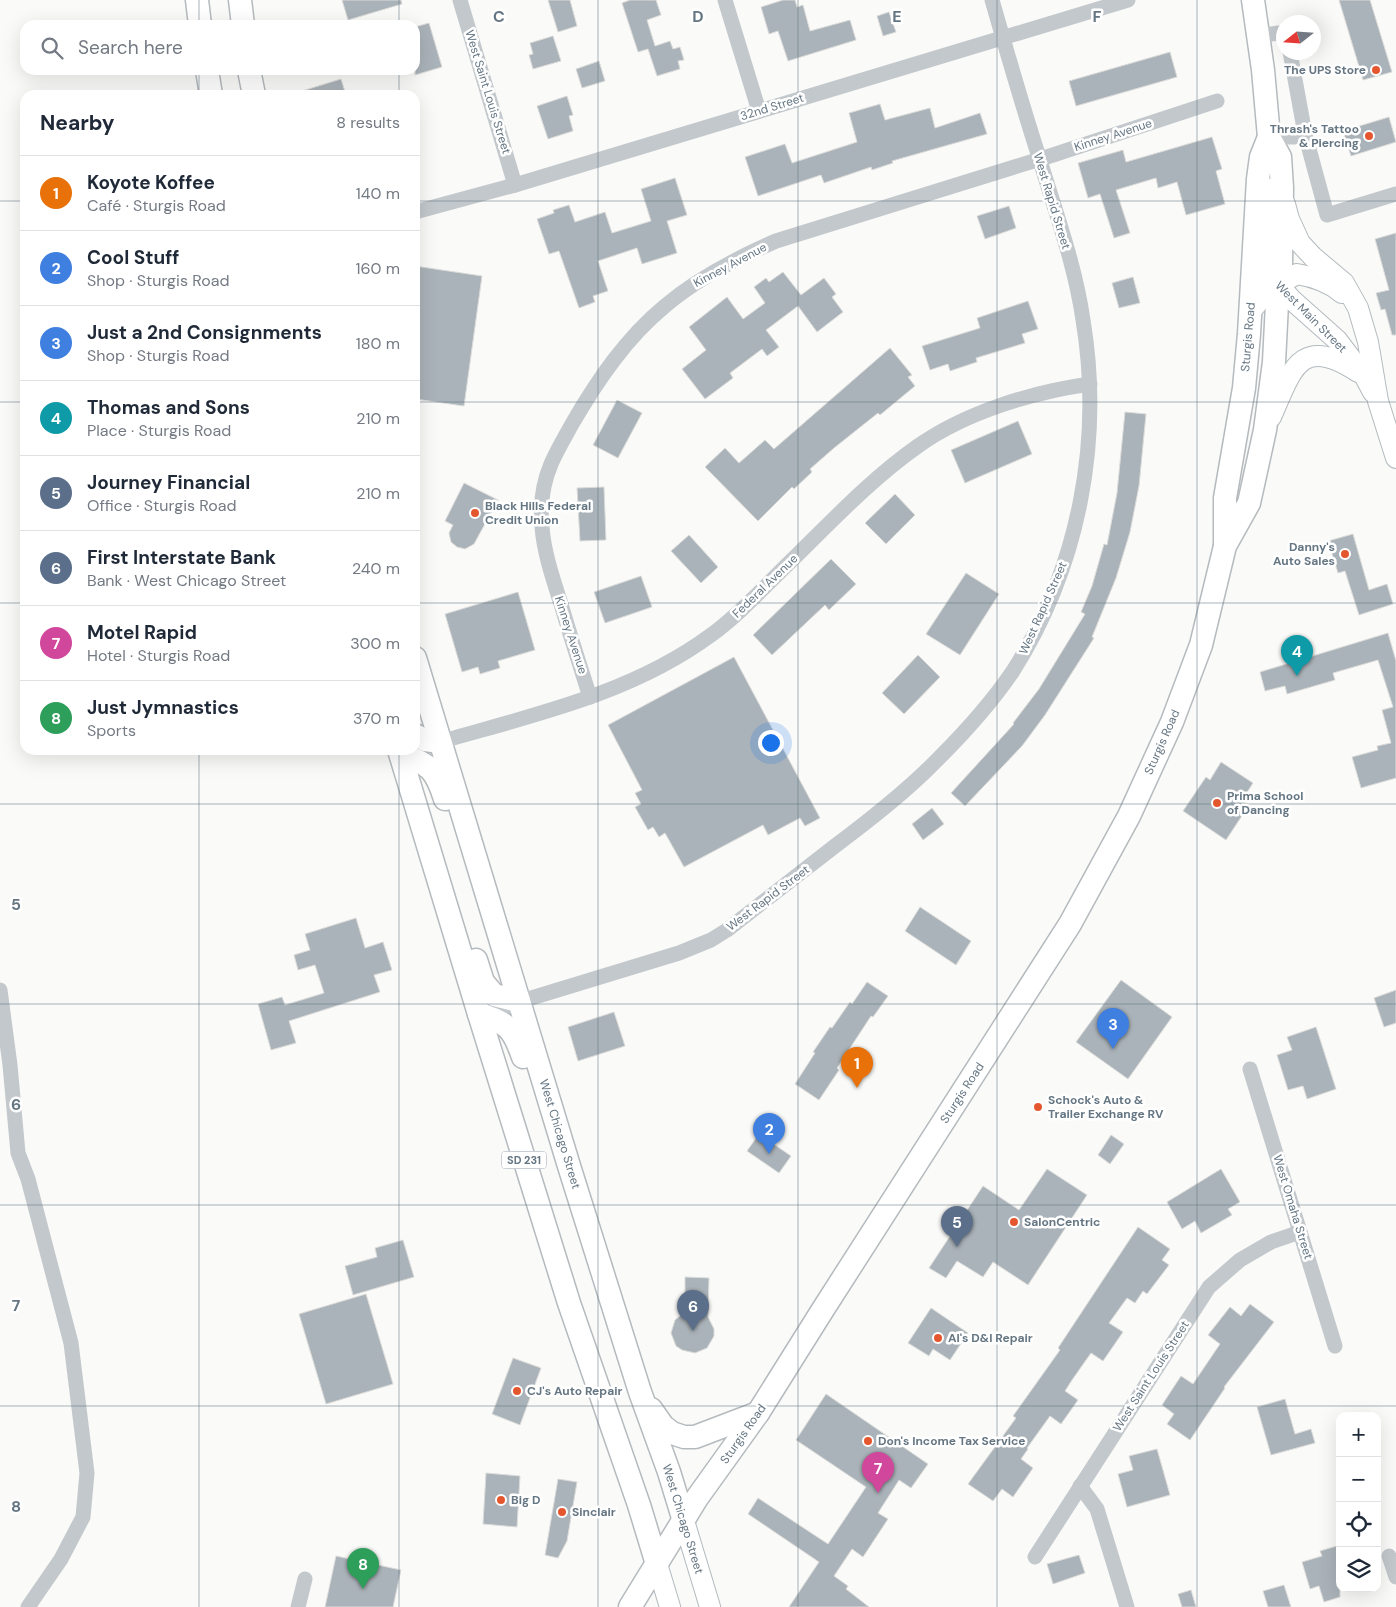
<!DOCTYPE html>
<html lang="en">
<head>
<meta charset="utf-8">
<style>
  :root { --surface:#fff; --page:#f6f6f7; --text:#1f2937; --muted:#747a83; --line:#e0e1e3; --accent:#1a73e8 }
  body { margin:0; font-family:"DM Sans",sans-serif; background:var(--page); color:var(--text) }
  .controls { position:absolute; right:15px; bottom:15px; display:grid; overflow:hidden; border-radius:10px; box-shadow:0 5px 20px #0002 }
  .controls button { width:45px; height:45px; display:grid; place-items:center; padding:0; border:0; border-bottom:1px solid var(--line); background:var(--surface); color:var(--text); font:25px sans-serif }
  .compass { position:absolute; left:1276px; top:15px; width:45px; height:45px; border-radius:50%; background:var(--surface); box-shadow:0 5px 20px #0002; rotate:253deg }
  .you { position:absolute; left:770px; top:742px; width:18px; height:18px; margin:-12px; border:4px solid #fff; border-radius:50%; background:#1a73e8; box-shadow:0 0 0 8px #1a73e833 }
  .badge { display:grid; place-items:center; width:32px; height:32px; border-radius:50%; background:var(--accent); color:#fff; font-size:16px; font-weight:700 }
  .pin { position:absolute; translate:-50% -41px; filter:drop-shadow(0 1px 2px #0008) }
  .pin::after { content:''; position:absolute; top:26px; width:18px; height:15px; background:inherit; clip-path:polygon(0 0,100% 0,50% 100%) }
  .list { margin:0; padding:0; list-style:none }
  h2 { display:flex; justify-content:space-between; align-items:center; height:65px; margin:0; padding:0 20px; font-size:21px }
  h2 small { font-size:16px; font-weight:400; color:var(--muted) }
  .list li { display:grid; grid-template-columns:32px 1fr auto; gap:15px; align-items:center; box-sizing:border-box; height:75px; padding:0 20px; border-top:1px solid var(--line) }
  .list b { display:block; font-size:19px; white-space:nowrap }
  .list p { margin:0; font-size:16px; white-space:nowrap; color:var(--muted) }
  .list em { font-size:16px; font-style:normal; color:var(--muted) }
  .icon { flex:none; width:28px; height:28px; fill:none; stroke:currentColor; stroke-width:2; stroke-linecap:round; stroke-linejoin:round }
  .map { position:relative; flex:none; width:1396px; height:1607px; overflow:hidden }
  .search { position:absolute; background:var(--surface); box-shadow:0 5px 20px #0002; left:20px; top:20px; width:400px; height:55px; display:flex; align-items:center; gap:12px; box-sizing:border-box; padding:0 18px; border-radius:15px; color:var(--muted); font-size:19px }
  .panel { position:absolute; background:var(--surface); box-shadow:0 5px 20px #0002; left:20px; top:90px; width:400px; height:665px; border-radius:15px }
  .map>svg:first-child { display:block }
  .building { fill:#aab3b9; stroke:#dcdcda }
  .lines { fill:none; stroke-linecap:round; stroke-linejoin:round }
  .secondary-casing { stroke:#b3babf; stroke-width:22 }
  .primary-casing { stroke:#b5babe; stroke-width:25 }
  .street { stroke:#c3c8cc; stroke-width:15 }
  .secondary { stroke:#fff; stroke-width:20 }
  .primary { stroke:#fff; stroke-width:22 }
  .grid { fill:none; stroke:#657683; stroke-width:1; stroke-opacity:0.55 }
  .poi-dot { fill:#e4572e; stroke:#fff; stroke-width:2 }
  .labels { text-anchor:middle; stroke-width:5; stroke-linejoin:round; paint-order:stroke }
  .shield { fill:#fff; stroke:#939fa8; stroke-width:1 }
  .shield-label { font-size:11px; font-weight:bold; fill:#657683 }
  .poi-label { font-size:12px; font-weight:bold; fill:#657683; stroke:#fff; text-anchor:start }
  .street-label { font-size:12px; fill:#657683; stroke:#fff }
  .grid-label { font-size:16px; text-anchor:middle; font-weight:bold; fill:#657683; stroke:#fff; stroke-width:5; stroke-linejoin:round; paint-order:stroke }
</style>
</head>
<body>
<div class="map">
<svg width="1396" height="1607" viewBox="0 0 1396 1607">
  <rect width="100%" height="100%" fill="#fafaf8"/>
  <g class="building">
    <polygon points="342,0 401,0 402,4 348,20"/>
    <polygon points="548,0 570,0 577,26 558,32"/>
    <polygon points="630,0 656,0 661,15 647,20 655,46 670,41 673,49 680,47 684,60 678,61 680,69 657,76 648,49 638,52 622,3"/>
    <polygon points="783,0 795,0 797,7 803,5 810,31 850,20 856,40 788,61 778,31 769,34 761,7"/>
    <polygon points="1339,0 1370,0 1392,72 1363,80"/>
    <polygon points="889,12 896,32 883,36 877,16"/>
    <polygon points="429,23 442,67 415,75 415,27"/>
    <polygon points="553,36 561,61 533,69 529,55 533,54 530,43"/>
    <polygon points="1170,52 1177,77 1076,106 1069,81"/>
    <polygon points="599,61 605,81 582,88 576,69"/>
    <polygon points="341,79 346,95 300,95 299,92"/>
    <polygon points="567,96 573,115 569,116 573,131 548,139 537,106"/>
    <polygon points="880,104 885,120 930,108 935,128 980,113 987,134 892,161 893,163 872,170 871,167 824,183 821,175 758,196 745,157 785,144 792,163 857,142 849,113"/>
    <polygon points="1389,117 1396,142 1351,156 1343,131"/>
    <polygon points="1212,137 1222,169 1216,171 1225,204 1186,215 1177,182 1158,188 1156,178 1116,190 1130,233 1114,238 1100,194 1088,198 1078,163 1123,150 1126,162"/>
    <polygon points="675,178 687,215 667,221 677,253 642,264 637,248 598,261 608,291 593,296 595,302 579,308 559,251 549,254 537,219 554,213 553,210 569,205 575,222 605,212 612,233 651,221 641,189"/>
    <polygon points="1009,206 1016,228 985,239 977,216"/>
    <polygon points="1396,233 1396,335 1392,335 1385,309 1381,310 1376,293 1389,290 1375,239"/>
    <polygon points="415,266 482,276 464,406 415,399"/>
    <polygon points="783,272 801,295 824,278 836,294 832,297 843,312 817,332 798,306 766,330 779,347 767,356 762,349 730,373 733,378 705,399 682,369 706,350 689,327 727,297 743,319 765,303 754,287 766,278 769,282"/>
    <polygon points="1133,277 1140,303 1119,308 1112,283"/>
    <polygon points="1028,301 1038,329 1022,334 1025,343 976,358 977,362 950,371 948,364 930,370 922,346 980,328 977,318"/>
    <polygon points="890,348 912,375 908,377 915,386 880,415 878,413 834,448 810,469 812,472 794,489 792,487 758,521 705,467 725,448 739,463 765,440 774,449"/>
    <polygon points="617,400 642,413 618,458 593,445"/>
    <polygon points="1125,412 1146,414 1139,486 1130,532 1116,578 1092,637 1094,638 1045,715 1022,746 965,806 951,793 1014,724 1013,723 1039,689 1085,614 1081,612 1092,586 1104,544 1107,545 1117,493"/>
    <polygon points="1018,421 1032,454 965,483 951,450"/>
    <polygon points="464,483 498,500 474,544 465,549 457,547 451,542 449,533 453,525 445,521"/>
    <polygon points="604,487 606,540 580,541 577,488"/>
    <polygon points="895,494 915,515 886,544 865,523"/>
    <polygon points="1353,534 1369,590 1387,584 1393,604 1359,615 1345,571 1338,573 1328,541"/>
    <polygon points="689,535 718,567 701,583 671,551"/>
    <polygon points="831,559 856,584 829,610 825,605 772,655 753,635"/>
    <polygon points="966,573 999,594 960,655 926,634"/>
    <polygon points="641,576 652,607 605,623 594,592"/>
    <polygon points="518,592 535,650 498,661 500,668 480,674 478,667 462,672 445,614"/>
    <polygon points="1388,633 1396,661 1396,778 1361,788 1352,757 1378,750 1377,746 1391,743 1382,710 1393,707 1378,660 1333,673 1335,680 1287,694 1285,686 1265,691 1260,672"/>
    <polygon points="918,655 940,677 904,714 882,693"/>
    <polygon points="734,657 820,818 805,826 800,818 768,835 763,825 684,867 665,833 659,837 653,827 648,830 635,807 641,804 635,793 642,790 608,725"/>
    <polygon points="1221,762 1253,783 1242,800 1249,805 1226,840 1183,811 1206,777 1210,780"/>
    <polygon points="932,808 944,824 923,840 912,824"/>
    <polygon points="920,907 971,941 956,965 905,931"/>
    <polygon points="356,918 365,948 383,942 392,970 374,975 380,992 289,1021 296,1043 271,1050 258,1004 282,997 285,1005 324,993 315,965 298,970 294,955 310,950 305,934"/>
    <polygon points="1121,980 1172,1017 1128,1079 1076,1042"/>
    <polygon points="867,982 888,996 873,1017 871,1016 837,1068 839,1070 819,1100 795,1084 815,1053 813,1052 830,1027 832,1028 850,1002 852,1004"/>
    <polygon points="1396,990 1396,1023 1384,1027 1374,998"/>
    <polygon points="614,1012 625,1046 578,1061 568,1027"/>
    <polygon points="1316,1027 1336,1089 1307,1099 1303,1086 1288,1090 1277,1055 1292,1050 1287,1037"/>
    <polygon points="759,1134 791,1156 779,1173 747,1151"/>
    <polygon points="1111,1135 1124,1144 1110,1164 1098,1155"/>
    <polygon points="1047,1169 1087,1195 1028,1285 993,1262 983,1277 957,1261 946,1278 929,1268 983,1186 1019,1210"/>
    <polygon points="1221,1169 1240,1202 1228,1209 1232,1215 1201,1233 1195,1221 1182,1229 1167,1202"/>
    <polygon points="1138,1227 1170,1249 1162,1260 1169,1265 1147,1294 1143,1291 1135,1303 1127,1298 1109,1323 1123,1332 1103,1361 1091,1353 1072,1380 1065,1391 1078,1400 1061,1424 1050,1416 1027,1448 1028,1449 1021,1459 1033,1468 1013,1497 1002,1489 993,1501 968,1484 1016,1418 1013,1416 1060,1350 1058,1348"/>
    <polygon points="403,1240 414,1277 353,1295 345,1266 377,1257 375,1248"/>
    <polygon points="685,1277 709,1278 708,1317 714,1329 714,1336 707,1348 695,1353 682,1350 676,1346 671,1333 675,1320 685,1312"/>
    <polygon points="366,1294 393,1384 326,1404 299,1314"/>
    <polygon points="1250,1304 1274,1322 1224,1387 1225,1388 1190,1440 1167,1424 1174,1414 1162,1405 1181,1376 1193,1384 1220,1344 1208,1335 1230,1307 1241,1316"/>
    <polygon points="931,1308 968,1333 950,1360 933,1349 929,1356 908,1343"/>
    <polygon points="513,1358 541,1368 520,1425 492,1414"/>
    <polygon points="826,1394 928,1464 911,1488 899,1480 878,1513 888,1519 863,1557 852,1549 834,1576 848,1586 846,1589 869,1607 789,1607 819,1562 748,1514 758,1498 828,1544 866,1487 796,1440"/>
    <polygon points="1285,1399 1295,1434 1311,1429 1315,1443 1271,1455 1257,1407"/>
    <polygon points="1157,1449 1170,1495 1127,1507 1118,1474 1133,1470 1129,1456"/>
    <polygon points="486,1473 520,1476 517,1527 483,1524"/>
    <polygon points="558,1479 577,1482 567,1541 558,1558 545,1555"/>
    <polygon points="1340,1545 1340,1597 1324,1602 1319,1586 1310,1589 1302,1562 1322,1556 1320,1551"/>
    <polygon points="1079,1555 1085,1573 1053,1584 1047,1564"/>
    <polygon points="336,1556 401,1570 393,1607 325,1607"/>
    <polygon points="1284,1585 1291,1607 1268,1607 1263,1591"/>
    <polygon points="1191,1590 1196,1607 1182,1607 1178,1594"/>
  </g>
  <g class="lines">
    <g class="secondary-casing">
      <g id="secondary">
        <polyline points="1266,188 1267,264 1271,276 1292,300 1337,340 1365,377 1373,392"/>
        <polyline points="1285,204 1289,219 1300,243 1313,257 1344,283 1358,308 1368,342 1378,401 1396,458"/>
        <path d="M1251 311 1268 290 1297 274C1314 277 1329 282 1342 293"/>
        <path d="M1271 417C1292 369 1300 334 1358 372"/>
        <polyline points="684,1521 710,1607"/>
        <polyline points="657,1564 670,1607"/>
      </g>
    </g>
    <g class="primary-casing">
      <g id="primary">
        <polyline points="197,0 200,25"/>
        <polyline points="240,0 243,25"/>
        <polyline points="207,70 211,95"/>
        <polyline points="249,70 254,95"/>
        <polyline points="1225,545 1225,498 1244,388 1249,334 1258,179 1261,157 1269,137"/>
        <polyline points="415,658 569,1166 640,1392 669,1472 684,1521"/>
        <polyline points="415,735 425,740 440,742"/>
        <polyline points="399,750 479,1014 569,1303 639,1505 657,1564"/>
        <path d="M401 754C430 764 436 770 445 799"/>
        <polyline points="476,960 483,982 494,995 519,1001"/>
        <path d="M479 1014C508 1023 513 1028 523 1057"/>
        <polyline points="651,1409 663,1426 672,1433 684,1437 695,1437 758,1413"/>
        <polyline points="630,1607 697,1498 758,1413 822,1311 1070,924 1129,816 1172,722 1201,645 1225,546 1249,503 1265,430 1274,362 1278,284 1281,265 1282,188 1280,157 1269,137 1263,70 1253,0"/>
      </g>
    </g>
    <g class="street">
      <polyline points="460,0 515,185"/>
      <polyline points="725,0 759,111"/>
      <polyline points="1259,36 1278,33 1284,36"/>
      <polyline points="1290,52 1305,134 1327,215 1396,194"/>
      <polyline points="1269,137 1294,137 1305,134"/>
      <polyline points="415,212 515,185 1128,0"/>
      <path d="M590 697C580 666 570 635 561 604 553 579 544 553 542 527 540 506 543 483 551 464 557 450 565 437 572 424 597 381 626 338 665 306 698 278 737 258 776 241L1053 155 1217 101"/>
      <path d="M433 744C528 716 630 695 711 635 740 614 764 587 790 562 831 522 871 479 918 446 966 412 1033 392 1090 384"/>
      <polyline points="0,990 10,1065 18,1153 28,1179 71,1343 87,1473 83,1517 61,1559 28,1607"/>
      <path d="M479 1014 679 953 711 940 727 930C763 902 799 874 835 846 871 819 907 791 939 758 965 732 992 702 1013 671 1079 567 1103 441 1083 320 1075 264 1055 211 1039 157 1022 105 1007 52 992 0"/>
      <polyline points="1250,1069 1335,1346"/>
      <polyline points="1080,1486 1097,1509 1127,1607"/>
      <polyline points="1389,1556 1396,1577"/>
      <polyline points="1035,1557 1209,1287 1240,1260 1271,1242 1300,1232"/>
      <polyline points="298,1607 305,1579"/>
    </g>
    <use href="#secondary" class="secondary"/>
    <use href="#primary" class="primary"/>
  </g>
  <path class="grid" d="M199 0V25M399 0V25M598 0V1607M798 0V1607M997 0V1607M1197 0V1607M199 70V95M399 70V95M0 201H25M415 201H1396M0 402H25M415 402H1396M0 603H25M415 603H1396M199 750V1607M399 750V1607M0 804H1396M0 1004H1396M0 1205H1396M0 1406H1396"/>
  <g class="poi-dot">
    <circle cx="1376" cy="70" r="5"/>
    <circle cx="1369" cy="136" r="5"/>
    <circle cx="475" cy="513" r="5"/>
    <circle cx="1345" cy="554" r="5"/>
    <circle cx="1217" cy="803" r="5"/>
    <circle cx="1038" cy="1107" r="5"/>
    <circle cx="1014" cy="1222" r="5"/>
    <circle cx="938" cy="1338" r="5"/>
    <circle cx="517" cy="1391" r="5"/>
    <circle cx="868" cy="1441" r="5"/>
    <circle cx="501" cy="1500" r="5"/>
    <circle cx="562" cy="1512" r="5"/>
  </g>
  <g class="labels">
    <rect class="shield" x="501.5" y="1151.5" width="45" height="17" rx="4"/>
    <g class="shield-label">
      <text x="524" y="1164">SD 231</text>
    </g>
    <g class="poi-label">
      <text x="1366" y="74" text-anchor="end">The UPS Store</text>
      <text x="1359" y="133" text-anchor="end">Thrash's Tattoo<tspan x="1359" dy="14">&amp; Piercing</tspan></text>
      <text x="485" y="510">Black Hills Federal<tspan x="485" dy="14">Credit Union</tspan></text>
      <text x="1335" y="551" text-anchor="end">Danny's<tspan x="1335" dy="14">Auto Sales</tspan></text>
      <text x="1227" y="800">Prima School<tspan x="1227" dy="14">of Dancing</tspan></text>
      <text x="1048" y="1104">Schock's Auto &amp;<tspan x="1048" dy="14">Trailer Exchange RV</tspan></text>
      <text x="1024" y="1226">SalonCentric</text>
      <text x="948" y="1342">Al's D&amp;I Repair</text>
      <text x="527" y="1395">CJ's Auto Repair</text>
      <text x="878" y="1445">Don's Income Tax Service</text>
      <text x="511" y="1504">Big D</text>
      <text x="572" y="1516">Sinclair</text>
    </g>
    <g class="street-label">
      <text transform="translate(488 92) rotate(73)" y="4">West Saint Louis Street</text>
      <text transform="translate(772 107) rotate(-17)" y="4">32nd Street</text>
      <text transform="translate(1113 135) rotate(-18)" y="4">Kinney Avenue</text>
      <text transform="translate(1052 201) rotate(73)" y="4">West Rapid Street</text>
      <text transform="translate(730 265) rotate(-28)" y="4">Kinney Avenue</text>
      <text transform="translate(1311 317) rotate(45)" y="4">West Main Street</text>
      <text transform="translate(1248 337) rotate(-85)" y="4">Sturgis Road</text>
      <text transform="translate(765 586) rotate(-44)" y="4">Federal Avenue</text>
      <text transform="translate(1043 608) rotate(-66)" y="4">West Rapid Street</text>
      <text transform="translate(571 635) rotate(72)" y="4">Kinney Avenue</text>
      <text transform="translate(1162 742) rotate(-66)" y="4">Sturgis Road</text>
      <text transform="translate(768 898) rotate(-37)" y="4">West Rapid Street</text>
      <text transform="translate(962 1093) rotate(-57)" y="4">Sturgis Road</text>
      <text transform="translate(560 1134) rotate(73)" y="4">West Chicago Street</text>
      <text transform="translate(1293 1207) rotate(73)" y="4">West Omaha Street</text>
      <text transform="translate(1151 1376) rotate(-57)" y="4">West Saint Louis Street</text>
      <text transform="translate(743 1434) rotate(-55)" y="4">Sturgis Road</text>
      <text transform="translate(683 1519) rotate(73)" y="4">West Chicago Street</text>
    </g>
  </g>
  <g class="grid-label">
    <text x="499" y="22">C</text>
    <text x="698" y="22">D</text>
    <text x="897" y="22">E</text>
    <text x="1097" y="22">F</text>
    <text x="16" y="910">5</text>
    <text x="16" y="1110">6</text>
    <text x="16" y="1311">7</text>
    <text x="16" y="1512">8</text>
  </g>
</svg>
<div class="controls">
<button>+</button>
<button>−</button>
<button><svg class="icon" aria-label="locate" viewBox="0 0 24 24"><circle cx="12" cy="12" r="6"/><path d="M12 2v4M12 18v4M2 12h4M18 12h4"/></svg></button>
<button><svg class="icon" aria-label="layers" viewBox="0 0 24 24"><path d="M12 4l9 5-9 5-9-5zM3 14l9 5 9-5"/></svg></button>
</div>
<svg class="compass" viewBox="-18 -18 36 36"><path d="M0-13l5 13h-10z" fill="#e53935"/><path d="M0 13l5-13h-10z" fill="#747a83"/></svg>
<div class="you"></div>
<div class="pin badge" style="left:857px;top:1088px;background:#e8710a">1</div>
<div class="pin badge" style="left:769px;top:1154px;background:#3f7fe0">2</div>
<div class="pin badge" style="left:1113px;top:1049px;background:#3f7fe0">3</div>
<div class="pin badge" style="left:1297px;top:676px;background:#0f9aa8">4</div>
<div class="pin badge" style="left:957px;top:1247px;background:#5c6f8a">5</div>
<div class="pin badge" style="left:693px;top:1331px;background:#5c6f8a">6</div>
<div class="pin badge" style="left:878px;top:1493px;background:#d1479c">7</div>
<div class="pin badge" style="left:363px;top:1589px;background:#2e9e5b">8</div>
<div class="search"><svg class="icon" aria-label="search" viewBox="0 0 24 24"><circle cx="10" cy="10" r="6"/><path d="M15 15l6 6"/></svg>Search here</div>
<section class="panel">
<h2>Nearby<small>8 results</small></h2>
<ul class="list">
<li><span class="badge" style="background:#e8710a">1</span><div><b>Koyote Koffee</b><p>Café · Sturgis Road</p></div><em>140 m</em></li>
<li><span class="badge" style="background:#3f7fe0">2</span><div><b>Cool Stuff</b><p>Shop · Sturgis Road</p></div><em>160 m</em></li>
<li><span class="badge" style="background:#3f7fe0">3</span><div><b>Just a 2nd Consignments</b><p>Shop · Sturgis Road</p></div><em>180 m</em></li>
<li><span class="badge" style="background:#0f9aa8">4</span><div><b>Thomas and Sons</b><p>Place · Sturgis Road</p></div><em>210 m</em></li>
<li><span class="badge" style="background:#5c6f8a">5</span><div><b>Journey Financial</b><p>Office · Sturgis Road</p></div><em>210 m</em></li>
<li><span class="badge" style="background:#5c6f8a">6</span><div><b>First Interstate Bank</b><p>Bank · West Chicago Street</p></div><em>240 m</em></li>
<li><span class="badge" style="background:#d1479c">7</span><div><b>Motel Rapid</b><p>Hotel · Sturgis Road</p></div><em>300 m</em></li>
<li><span class="badge" style="background:#2e9e5b">8</span><div><b>Just Jymnastics</b><p>Sports</p></div><em>370 m</em></li>
</ul>
</section>
</div>
</body>
</html>
